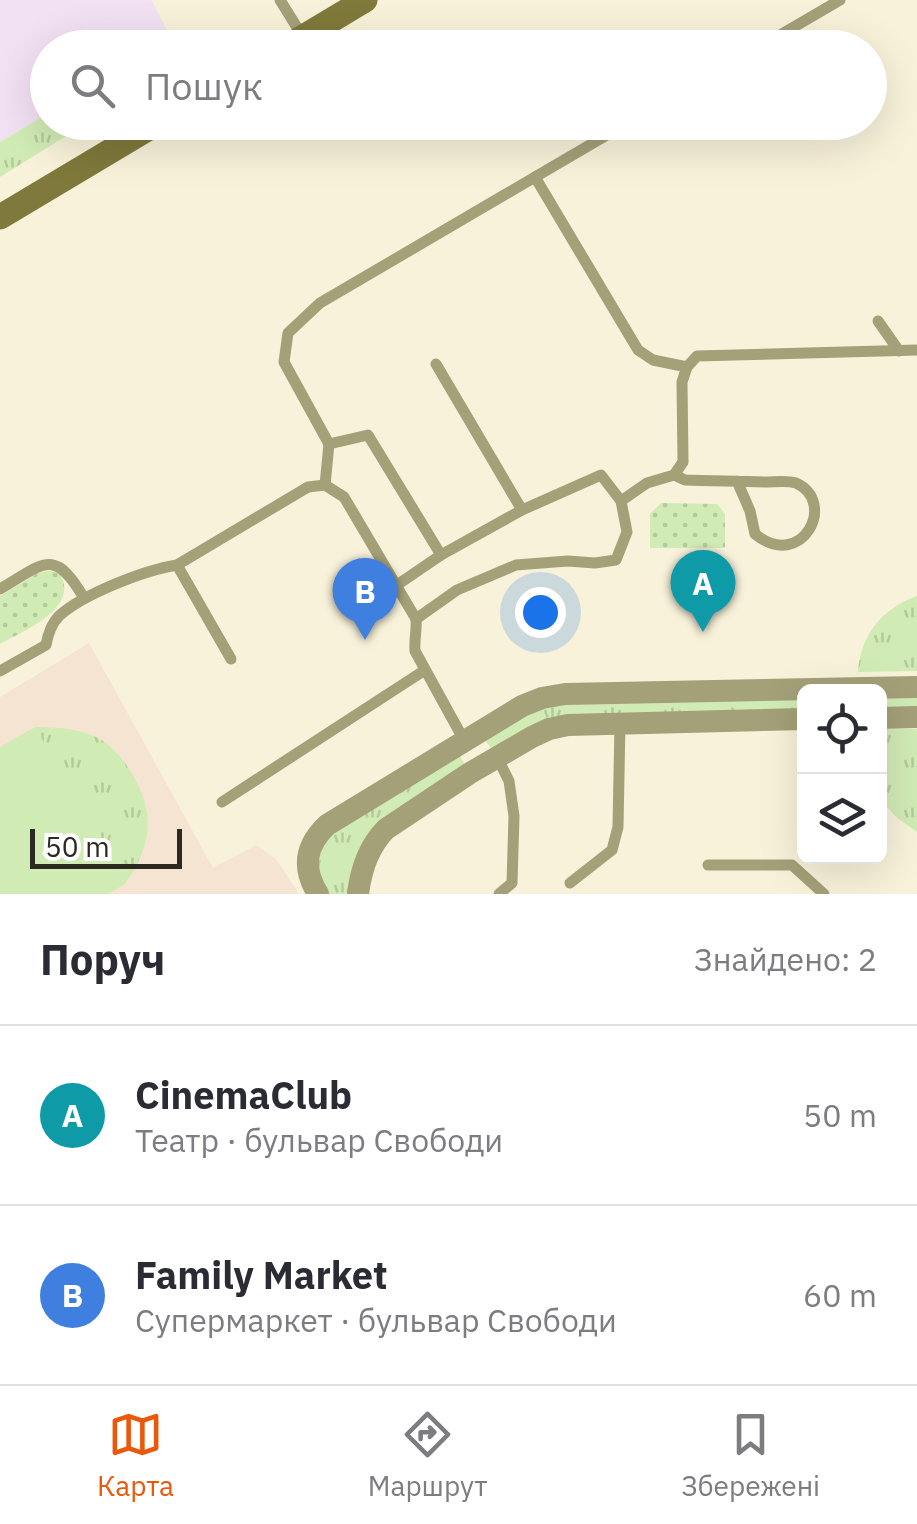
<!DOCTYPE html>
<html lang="uk">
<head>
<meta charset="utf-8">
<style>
  :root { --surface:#fff; --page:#f2f2f3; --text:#2b2b33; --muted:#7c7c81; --line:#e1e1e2; --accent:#ea580c }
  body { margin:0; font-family:"IBM Plex Sans",sans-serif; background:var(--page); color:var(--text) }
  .controls { position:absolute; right:30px; bottom:30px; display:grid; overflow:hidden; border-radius:15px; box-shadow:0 10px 40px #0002 }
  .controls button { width:90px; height:90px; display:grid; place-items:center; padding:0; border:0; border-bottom:2px solid var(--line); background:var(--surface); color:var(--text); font:50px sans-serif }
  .scale { position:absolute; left:30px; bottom:25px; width:152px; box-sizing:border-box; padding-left:10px; border:5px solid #2c2921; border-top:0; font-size:28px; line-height:35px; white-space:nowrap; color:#2c2921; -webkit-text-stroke:8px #fff; paint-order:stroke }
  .you { position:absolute; left:540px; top:612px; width:35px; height:35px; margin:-25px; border:8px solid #fff; border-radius:50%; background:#1a73e8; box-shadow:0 0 0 15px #1a73e833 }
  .badge { display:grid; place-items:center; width:65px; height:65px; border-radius:50%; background:var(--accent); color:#fff; font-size:32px; font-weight:700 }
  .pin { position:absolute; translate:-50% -82px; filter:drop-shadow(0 2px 5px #0008) }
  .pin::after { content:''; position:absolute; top:52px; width:35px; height:30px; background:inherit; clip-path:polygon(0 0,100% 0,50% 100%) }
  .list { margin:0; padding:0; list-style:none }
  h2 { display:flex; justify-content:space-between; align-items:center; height:130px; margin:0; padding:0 40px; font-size:42px }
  h2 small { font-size:32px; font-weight:400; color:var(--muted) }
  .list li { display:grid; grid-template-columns:65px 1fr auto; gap:30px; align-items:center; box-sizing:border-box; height:180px; padding:0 40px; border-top:2px solid var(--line) }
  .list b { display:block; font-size:38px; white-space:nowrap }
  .list p { margin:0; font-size:32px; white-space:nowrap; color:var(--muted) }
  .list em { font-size:32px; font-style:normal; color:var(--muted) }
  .icon { flex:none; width:55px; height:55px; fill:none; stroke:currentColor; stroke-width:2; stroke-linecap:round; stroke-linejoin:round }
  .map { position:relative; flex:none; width:917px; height:894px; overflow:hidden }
  .search { position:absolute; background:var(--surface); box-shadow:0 10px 40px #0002; left:30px; right:30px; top:30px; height:110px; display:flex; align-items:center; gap:25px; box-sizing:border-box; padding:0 35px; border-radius:55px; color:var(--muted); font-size:38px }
  .sheet { height:490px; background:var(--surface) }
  nav { display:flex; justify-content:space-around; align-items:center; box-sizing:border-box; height:140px; border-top:2px solid var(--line); background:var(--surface); font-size:28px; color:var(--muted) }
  nav a { display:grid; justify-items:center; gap:5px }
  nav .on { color:var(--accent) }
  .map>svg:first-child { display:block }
  .industrial { fill:#f2e1f3 }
  .education { fill:#f6e4d3 }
  .grass { fill:url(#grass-tufts) }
  .park { fill:url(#park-dots) }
  .pitch { fill:#d1ebb5 }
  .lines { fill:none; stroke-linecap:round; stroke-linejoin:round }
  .lane { stroke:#a4a078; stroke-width:11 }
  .street { stroke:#a4a078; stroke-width:22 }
  .secondary { stroke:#7f793b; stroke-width:25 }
</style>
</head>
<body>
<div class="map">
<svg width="917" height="894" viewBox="0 0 917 894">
  <defs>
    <pattern id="grass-tufts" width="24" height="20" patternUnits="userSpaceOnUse" patternTransform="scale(2.5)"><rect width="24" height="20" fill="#d1ebb5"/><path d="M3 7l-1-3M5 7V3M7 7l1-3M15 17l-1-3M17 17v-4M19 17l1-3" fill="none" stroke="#b4ca9b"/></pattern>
    <pattern id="park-dots" width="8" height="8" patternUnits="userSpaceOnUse" patternTransform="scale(2.5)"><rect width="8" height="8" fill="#d1ebb5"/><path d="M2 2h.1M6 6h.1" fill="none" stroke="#b4ca9b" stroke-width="1.8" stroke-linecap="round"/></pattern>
  </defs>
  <rect width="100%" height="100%" fill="#f8f2da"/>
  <polygon class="industrial" points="0,0 151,0 176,47 48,48 47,114 0,142"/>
  <polygon class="education" points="89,643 213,868 256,845 276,859 299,894 0,894 0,697"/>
  <g class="grass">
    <polygon points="47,114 48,122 65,123 71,133 0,177 0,142"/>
    <path d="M917 596V671L858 672C860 636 882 608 917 596Z"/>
    <polygon points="917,687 917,717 880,718 880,692 804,692 804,719 562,726 539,733 497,757 480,733 527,704 565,694"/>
    <path d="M35 727C56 727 77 728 96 737 110 744 121 756 129 769 156 810 153 845 125 884Z"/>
    <polygon points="880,729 917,729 917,832 896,817 880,799"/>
    <polygon points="455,748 470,773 397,821 350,894 318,894 310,848"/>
  </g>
  <g class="park">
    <polygon points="661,503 717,504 725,514 725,548 650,548 650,514"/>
    <path d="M49 571 59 573C82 607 24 631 0 644V596L38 573Z"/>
  </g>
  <polygon class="pitch" points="35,727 125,884 108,894 0,894 0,747"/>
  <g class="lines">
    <g class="lane">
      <polyline points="280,0 303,37"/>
      <polyline points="758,48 840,0"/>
      <polyline points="535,177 638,350 653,360 687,367"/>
      <polyline points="878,321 899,351"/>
      <polyline points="436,364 522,510 601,475 621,501"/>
      <polyline points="329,444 284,362 288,333 320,303 629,122"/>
      <path d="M674 475 685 480C711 481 738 481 764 482 774 482 787 480 796 483 838 502 802 572 755 534L750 511 737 481"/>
      <polyline points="325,485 329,444 368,435 441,555"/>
      <polyline points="177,565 231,659"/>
      <polyline points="397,585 441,555 522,510"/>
      <path d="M0 589C43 564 54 546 84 598"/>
      <path d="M0 671 46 645C48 634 51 624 59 616 83 594 145 570 177 565L308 487 325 485 344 497 416 619"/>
      <path d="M465 742 415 651C414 640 417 630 416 619L457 590 516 565 568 561 595 563 616 560 627 532 621 501 647 483 674 475 683 462 682 382 687 367 697 356 917 350"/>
      <polyline points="497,757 509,781 514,816 512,883 499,894"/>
      <polyline points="222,802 425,670"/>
      <polyline points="708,865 792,865 824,894"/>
      <polyline points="570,883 612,850 618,827 620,723"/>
    </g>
    <g class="street">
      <polyline points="880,718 917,717"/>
      <path d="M318 894C302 868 305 846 327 825L522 706 542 698 565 694 917 687"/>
      <path d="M358 894C361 869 368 847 386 829L470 773 532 737 549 729 568 725 804 719"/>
    </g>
    <g class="secondary">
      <polyline points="285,48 365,0"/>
      <polyline points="0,217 159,122"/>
    </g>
  </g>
</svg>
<div class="controls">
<button><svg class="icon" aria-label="locate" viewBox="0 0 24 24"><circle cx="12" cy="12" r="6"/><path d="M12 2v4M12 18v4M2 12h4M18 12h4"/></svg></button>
<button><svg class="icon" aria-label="layers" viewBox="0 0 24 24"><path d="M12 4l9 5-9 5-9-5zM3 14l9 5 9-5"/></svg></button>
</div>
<div class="scale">50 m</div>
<div class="you"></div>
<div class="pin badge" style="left:703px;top:632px;background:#0f9aa8">A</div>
<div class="pin badge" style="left:365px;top:640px;background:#3f7fe0">B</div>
<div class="search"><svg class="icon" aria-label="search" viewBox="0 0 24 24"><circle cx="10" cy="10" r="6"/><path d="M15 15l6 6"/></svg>Пошук</div>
</div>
<section class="sheet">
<h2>Поруч<small>Знайдено: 2</small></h2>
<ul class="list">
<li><span class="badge" style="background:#0f9aa8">A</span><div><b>CinemaClub</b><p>Театр · бульвар Свободи</p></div><em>50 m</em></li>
<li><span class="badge" style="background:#3f7fe0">B</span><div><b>Family Market</b><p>Супермаркет · бульвар Свободи</p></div><em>60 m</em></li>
</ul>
</section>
<nav>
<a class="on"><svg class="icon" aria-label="map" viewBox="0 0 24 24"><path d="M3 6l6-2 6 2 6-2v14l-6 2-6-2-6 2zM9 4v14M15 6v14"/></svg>Карта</a>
<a><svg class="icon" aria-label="directions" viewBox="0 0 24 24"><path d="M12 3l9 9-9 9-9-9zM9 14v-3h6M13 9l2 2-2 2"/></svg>Маршрут</a>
<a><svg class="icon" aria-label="saved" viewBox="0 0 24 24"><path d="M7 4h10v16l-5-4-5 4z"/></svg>Збережені</a>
</nav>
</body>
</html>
